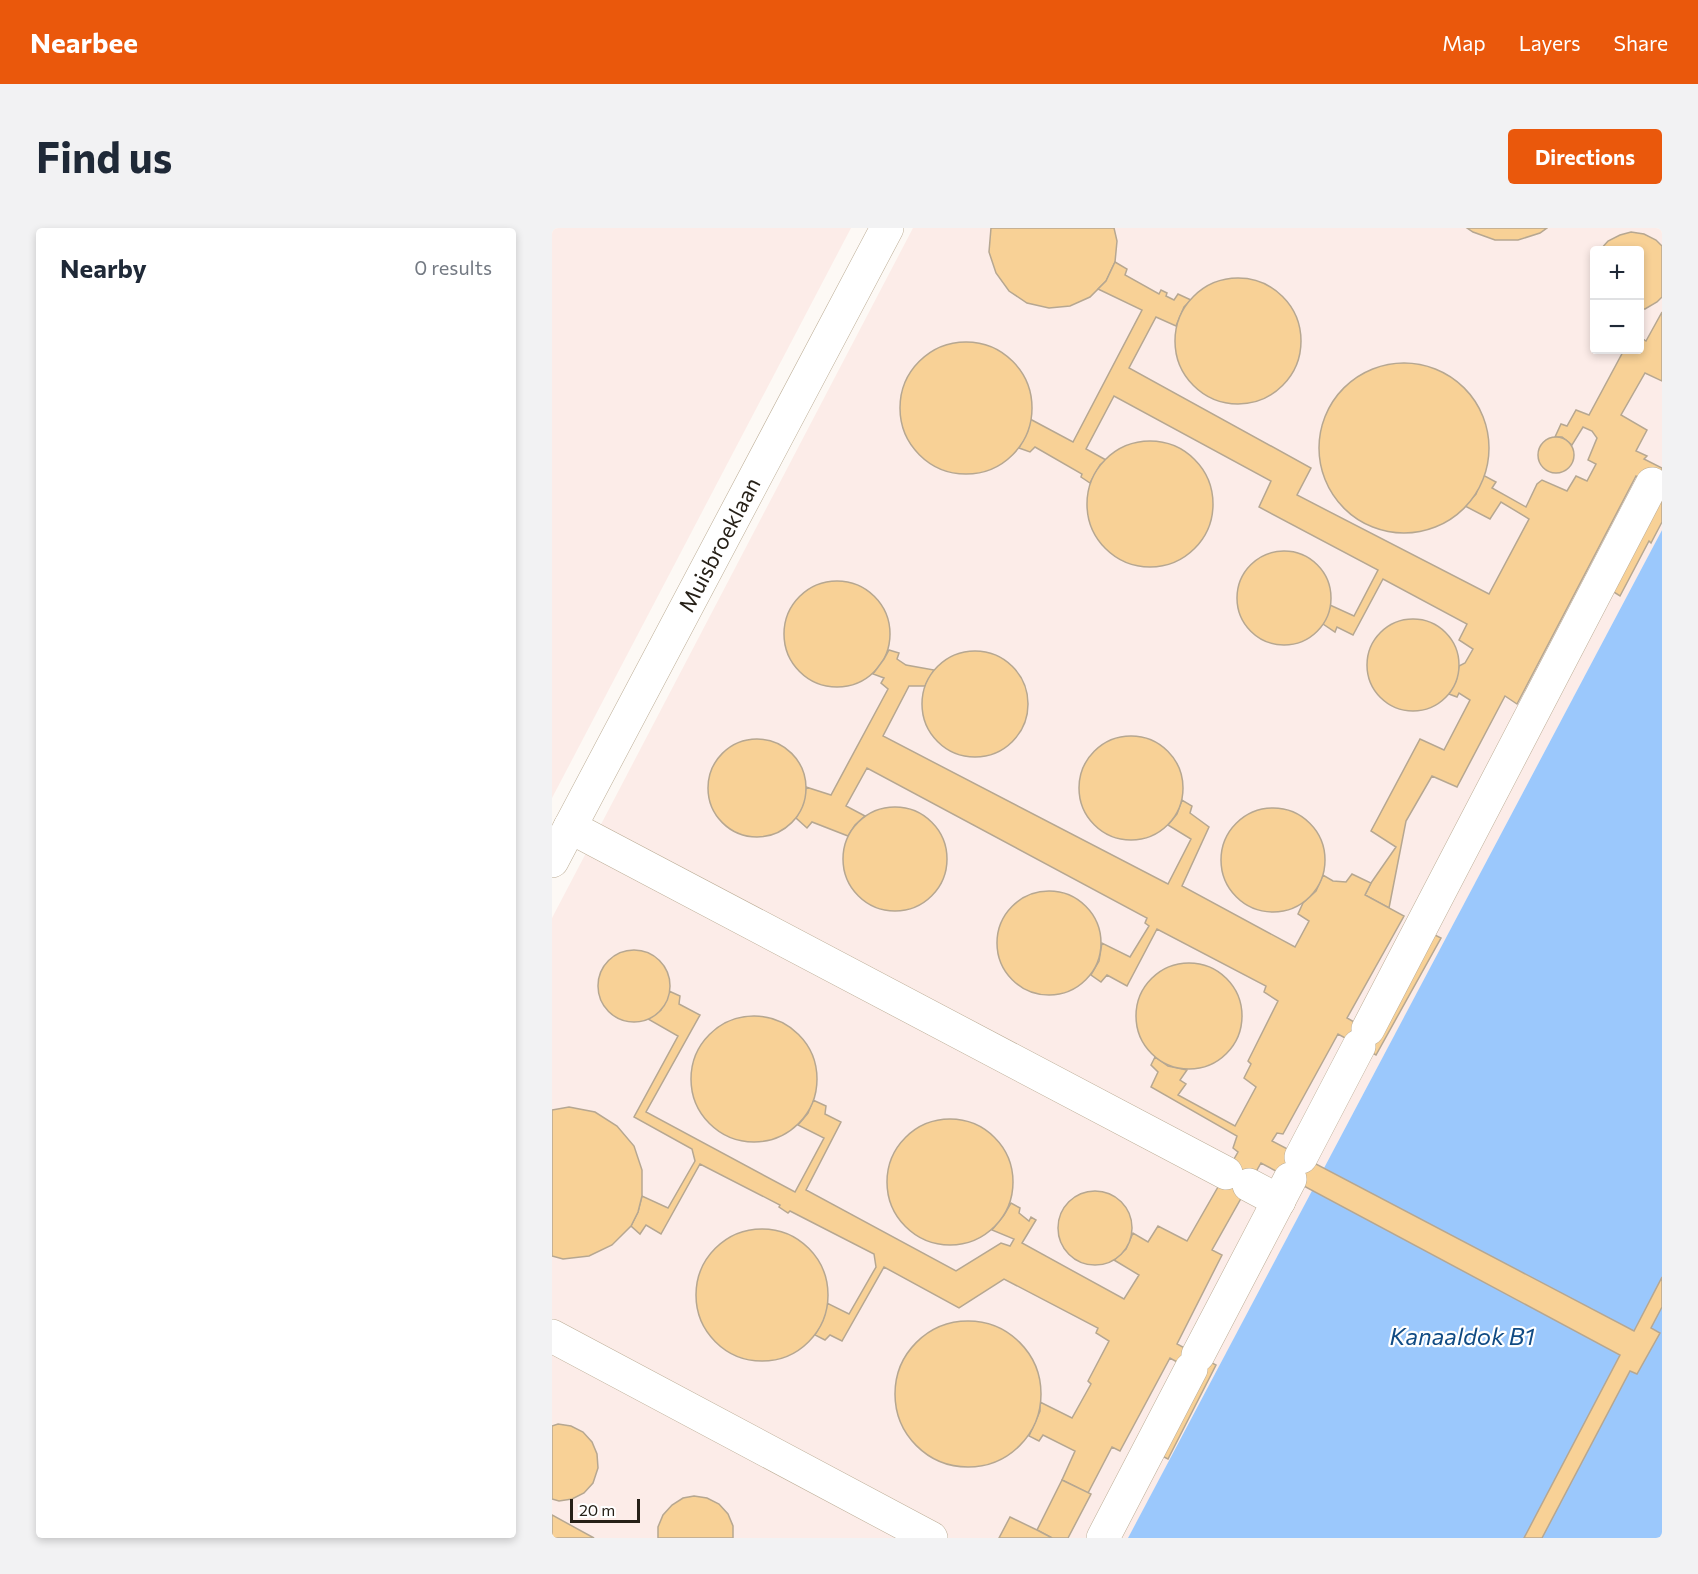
<!DOCTYPE html>
<html lang="en">
<head>
<meta charset="utf-8">
<style>
  :root { --surface:#fff; --page:#f2f2f3; --text:#1f2937; --muted:#747a83; --line:#e0e1e3; --accent:#ea580c }
  body { margin:0; font-family:Commissioner,sans-serif; background:var(--page); color:var(--text) }
  .controls { position:absolute; right:18px; top:18px; display:grid; overflow:hidden; border-radius:6px; box-shadow:0 3px 9px #0003 }
  .controls button { width:54px; height:54px; display:grid; place-items:center; padding:0; border:0; border-bottom:2px solid var(--line); background:var(--surface); color:var(--text); font:30px sans-serif }
  .scale { position:absolute; left:18px; bottom:15px; width:70px; box-sizing:border-box; padding-left:6px; border:3px solid #262017; border-top:0; font-size:16px; line-height:21px; white-space:nowrap; color:#262017; -webkit-text-stroke:4px #fff; paint-order:stroke }
  .list { margin:0; padding:0; list-style:none }
  h2 { display:flex; justify-content:space-between; align-items:center; height:78px; margin:0; padding:0 24px; font-size:26px }
  h2 small { font-size:20px; font-weight:400; color:var(--muted) }
  .map { position:relative; flex:none; width:1110px; height:1310px; overflow:hidden; border-radius:6px }
  header { display:flex; align-items:center; gap:36px; box-sizing:border-box; height:84px; padding:0 30px; background:var(--accent); color:#fff }
  header strong { font-size:28px }
  nav { display:flex; gap:33px; margin-inline-start:auto; font-size:21px }
  .intro { display:flex; align-items:center; justify-content:space-between; box-sizing:border-box; height:144px; padding:0 36px }
  h1 { margin:0; font-size:42px }
  .button { padding:15px 27px; border-radius:6px; background:var(--accent); color:#fff; font-size:21px; font-weight:700 }
  main { display:flex; gap:36px; padding:0 36px }
  aside { flex:1; background:var(--surface); border-radius:6px; box-shadow:0 3px 9px #0003 }
  .map>svg:first-child { display:block }
  .industrial { fill:#fcece8; fill-rule:evenodd }
  .water { fill:#9bc8fc }
  .building { fill:#f8d196; stroke:#b6a791; stroke-width:1.5 }
  .lines { fill:none; stroke-linecap:round; stroke-linejoin:round }
  .minor-casing { stroke:#bcad96; stroke-width:34 }
  .minor { stroke:#fff; stroke-width:33 }
  .labels { text-anchor:middle; stroke-width:4.5; stroke-linejoin:round; paint-order:stroke }
  .street-label { font-size:22px; fill:#262017; stroke:#fff }
  .water-label { font-size:24px; font-style:italic; fill:#104b84; stroke:#fff }
</style>
</head>
<body>
<header>
<strong>Nearbee</strong>
<nav><a>Map</a><a>Layers</a><a>Share</a></nav>
</header>
<div class="intro"><h1>Find us</h1><a class="button">Directions</a></div>
<main>
<aside>
<h2>Nearby<small>0 results</small></h2>
<ul class="list">
</ul>
</aside>
<div class="map">
<svg width="1110" height="1310" viewBox="0 0 1110 1310">
  <rect width="100%" height="100%" fill="#fdf9f5"/>
  <g class="industrial">
    <polygon points="0,0 299,0 0,570"/>
    <path d="M361 0H1110V302L576 1310H0V690ZM1042 22H1088V122H1042Z"/>
  </g>
  <polygon class="water" points="1110,302 1110,1310 576,1310"/>
  <g class="building">
    <polygon points="439,0 562,0 565,13 563,34 554,53 538,69 518,78 497,80 475,75 457,63 444,45 437,24"/>
    <polygon points="915,0 995,0 988,5 966,12 943,12 921,4"/>
    <polygon points="1079,4 1092,6 1104,12 1110,18 1110,69 1105,74 1093,81 1088,81 1088,22 1048,22 1056,13 1068,7"/>
    <polygon points="563,34 575,41 573,47 607,66 609,62 615,65 614,68 622,72 626,66 639,72 632,79 624,98 604,89 577,140 759,240 745,267 937,366 977,291 949,274 938,291 913,278 924,266 931,247 944,254 940,260 974,279 985,256 990,252 1015,263 1024,248 1035,253 1044,236 1036,232 1045,210 1040,203 1031,199 1020,217 1010,209 1003,209 1009,196 1015,198 1024,182 1037,187 1072,122 1088,122 1088,109 1094,113 1110,84 1110,153 1093,145 1069,187 1095,202 1084,223 1095,228 1092,231 1110,240 1110,294 1099,315 1097,313 1068,368 1057,361 1109,262 1084,248 965,476 953,468 905,559 880,548 854,593 837,680 813,667 819,655 844,619 819,603 868,511 892,522 918,472 907,465 905,469 897,466 904,453 907,438 913,435 921,421 907,412 915,396 831,351 801,407 785,399 783,404 771,396 778,377 802,388 826,342 707,279 719,253 562,168 534,221 554,232 548,237 538,255 529,249 530,246 483,219 478,224 467,220 476,202 478,191 521,214 590,82 546,61 554,53"/>
    <circle cx="686" cy="113" r="63"/>
    <circle cx="414" cy="180" r="66"/>
    <circle cx="852" cy="220" r="85"/>
    <circle cx="1004" cy="227" r="18"/>
    <circle cx="598" cy="276" r="63"/>
    <circle cx="732" cy="370" r="47"/>
    <circle cx="285" cy="406" r="53"/>
    <circle cx="861" cy="437" r="46"/>
    <polygon points="337,422 347,425 345,431 354,437 382,442 373,458 357,458 331,508 616,656 639,611 616,597 625,586 630,572 640,578 638,585 657,599 630,658 743,719 757,693 746,686 751,675 764,663 771,647 781,653 794,654 800,646 819,655 813,667 852,688 795,790 821,805 877,704 889,710 824,827 786,806 731,906 725,905 720,913 1082,1103 1110,1049 1110,1079 1099,1100 1108,1105 1085,1146 1078,1143 990,1310 972,1310 1068,1127 709,935 660,1022 670,1027 625,1116 664,1137 616,1231 604,1225 645,1145 618,1130 568,1223 560,1219 536,1265 510,1252 523,1223 491,1207 487,1213 477,1208 488,1183 488,1174 520,1190 539,1156 536,1153 557,1113 544,1105 546,1100 452,1051 407,1080 332,1039 290,1113 278,1107 273,1112 263,1107 271,1092 275,1075 297,1086 324,1039 322,1026 238,983 236,985 227,979 228,977 148,936 109,1006 94,997 88,1006 79,998 86,984 90,968 116,980 143,933 140,921 82,889 126,808 96,791 109,782 117,763 128,768 127,776 148,787 94,884 243,964 272,910 246,897 256,885 261,872 274,878 273,886 289,894 254,962 404,1043 449,1015 458,1018 462,1011 440,1002 452,987 459,975 468,980 467,985 477,993 479,989 484,992 470,1015 572,1071 587,1047 562,1032 574,1021 581,1005 596,1014 606,998 635,1013 686,924 681,920 685,908 599,859 606,844 599,837 603,829 616,838 635,842 628,852 634,856 626,867 683,898 704,859 692,850 699,836 696,833 726,773 712,764 714,758 605,701 575,758 555,747 549,754 539,747 547,733 550,715 578,729 597,698 593,695 595,690 315,540 294,578 313,588 303,597 296,608 260,594 255,600 244,590 251,576 254,559 279,567 336,461 329,455 332,450 321,446 332,431"/>
    <circle cx="423" cy="476" r="53"/>
    <circle cx="579" cy="560" r="52"/>
    <circle cx="205" cy="560" r="49"/>
    <circle cx="343" cy="631" r="52"/>
    <circle cx="721" cy="632" r="52"/>
    <circle cx="497" cy="715" r="52"/>
    <circle cx="82" cy="758" r="36"/>
    <circle cx="637" cy="788" r="53"/>
    <circle cx="202" cy="851" r="63"/>
    <polygon points="17,879 43,884 65,898 82,918 90,942 90,968 86,984 79,998 60,1017 37,1028 11,1031 0,1028 0,882"/>
    <circle cx="398" cy="954" r="63"/>
    <circle cx="543" cy="1000" r="37"/>
    <circle cx="210" cy="1067" r="66"/>
    <circle cx="416" cy="1166" r="73"/>
    <polygon points="6,1196 19,1198 31,1204 40,1214 45,1226 46,1240 41,1255 32,1265 20,1271 7,1273 0,1271 0,1198"/>
    <polygon points="510,1252 539,1266 516,1310 500,1310 485,1302"/>
    <polygon points="142,1268 155,1270 167,1276 176,1286 181,1298 181,1310 106,1310 106,1299 111,1287 120,1277 131,1270"/>
    <polygon points="0,1287 42,1310 0,1310"/>
    <polygon points="458,1289 485,1302 500,1310 447,1310"/>
  </g>
  <g class="lines">
    <g class="minor-casing">
      <g id="minor">
        <polyline points="18,599 674,945"/>
        <path id="s1" d="M0 633 335 0"/>
        <polyline points="816,801 1100,256"/>
        <polyline points="749,929 807,818"/>
        <polyline points="697,957 727,973"/>
        <polyline points="0,1108 379,1310"/>
        <polyline points="646,1127 738,951"/>
        <polyline points="551,1310 639,1141"/>
      </g>
    </g>
    <use href="#minor" class="minor"/>
  </g>
  <g class="labels">
    <g class="street-label">
      <text dy="8" stroke="none"><textPath href="#s1" startOffset="358">Muisbroeklaan</textPath></text>
    </g>
    <g class="water-label">
      <text x="910" y="1117">Kanaaldok B1</text>
    </g>
  </g>
</svg>
<div class="controls">
<button>+</button>
<button>−</button>
</div>
<div class="scale">20 m</div>
</div>
</main>
</body>
</html>
